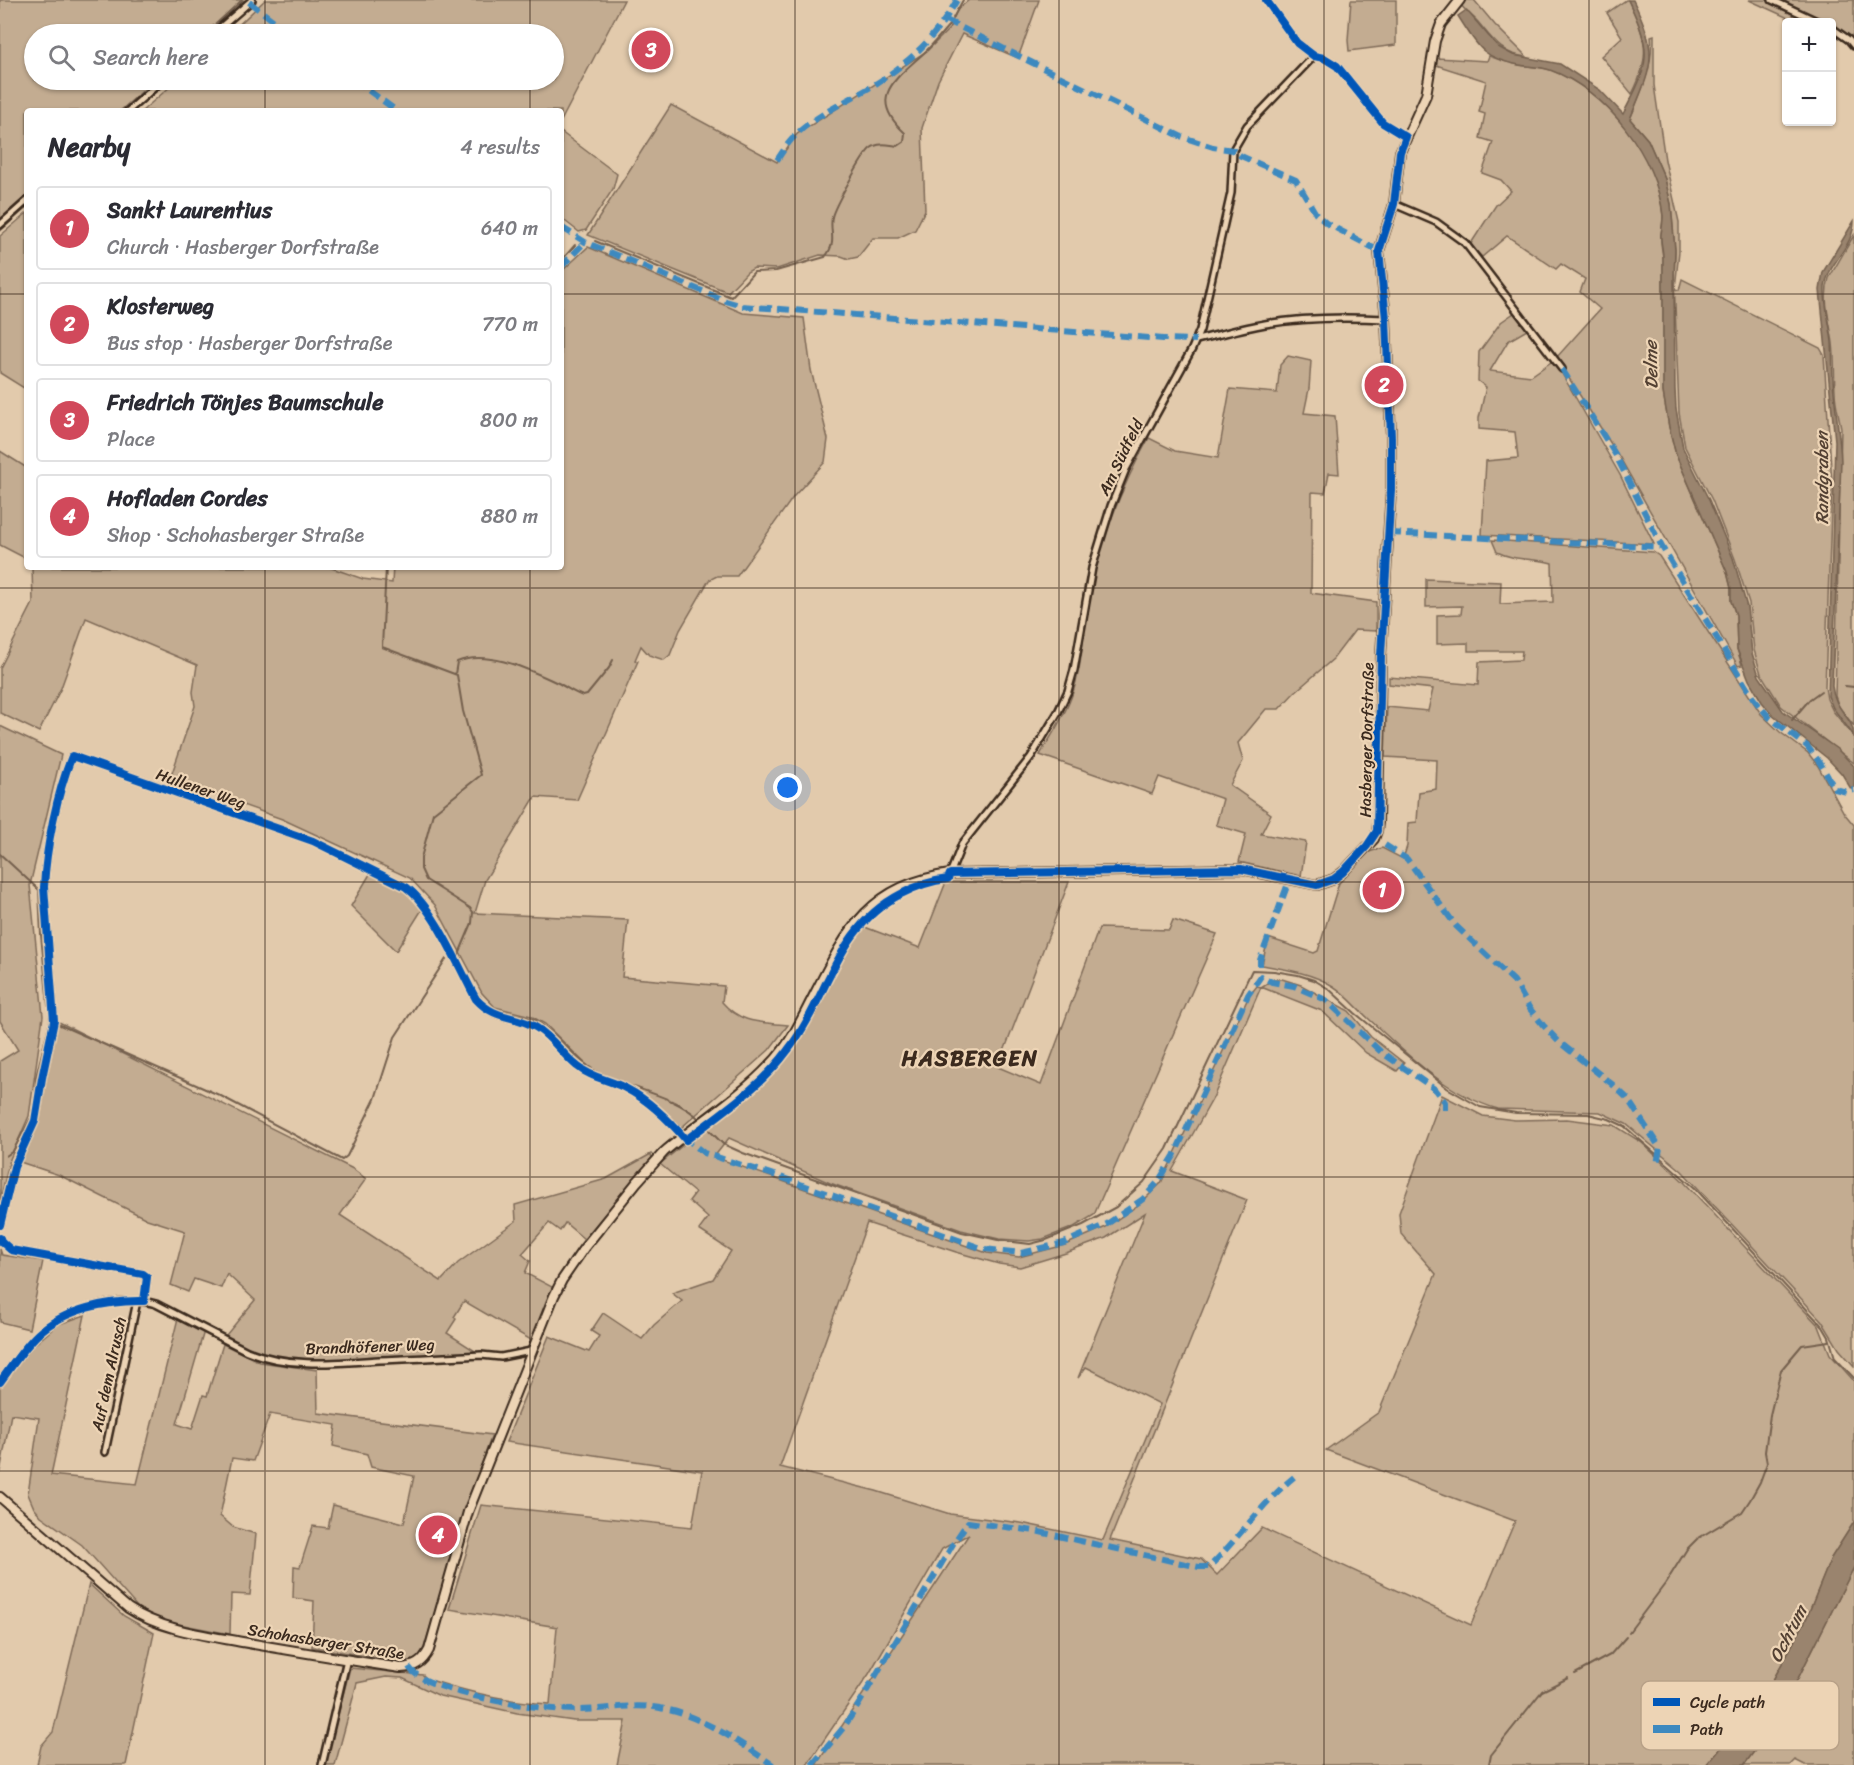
<!DOCTYPE html>
<html lang="en">
<head>
<meta charset="utf-8">
<style>
  :root { --surface:#fff; --page:#f7f7f7; --text:#2b2b33; --muted:#7c7c81; --line:#e1e1e2; --accent:#d1495b }
  body { margin:0; font-family:Sriracha,sans-serif; background:var(--page); color:var(--text) }
  .controls { position:absolute; right:18px; top:18px; display:grid; overflow:hidden; border-radius:6px; box-shadow:0 2px 4px #0004 }
  .controls button { width:54px; height:54px; display:grid; place-items:center; padding:0; border:0; border-bottom:2px solid var(--line); background:var(--surface); color:var(--text); font:30px sans-serif }
  .you { position:absolute; left:788px; top:788px; width:21px; height:21px; margin:-15px; border:4px solid #fff; border-radius:50%; background:#1a73e8; box-shadow:0 0 0 9px #1a73e833 }
  .badge { display:grid; place-items:center; width:39px; height:39px; border-radius:50%; background:var(--accent); color:#fff; font-size:20px; font-weight:700 }
  .pin { position:absolute; translate:-50% -50%; border:3px solid #fff; box-shadow:0 2px 6px #0006 }
  .list { margin:0; padding:0; list-style:none }
  h2 { display:flex; justify-content:space-between; align-items:center; height:78px; margin:0; padding:0 24px; font-size:26px }
  h2 small { font-size:20px; font-weight:400; color:var(--muted) }
  .list li { display:grid; grid-template-columns:39px 1fr auto; gap:18px; align-items:center; box-sizing:border-box; height:84px; margin:0 12px 12px; padding:0 12px; border:2px solid var(--line); border-radius:6px }
  .list b { display:block; font-size:22px; white-space:nowrap }
  .list p { margin:0; font-size:20px; white-space:nowrap; color:var(--muted) }
  .list em { font-size:20px; font-style:normal; color:var(--muted) }
  .icon { flex:none; width:33px; height:33px; fill:none; stroke:currentColor; stroke-width:2; stroke-linecap:round; stroke-linejoin:round }
  .map { position:relative; flex:none; width:1854px; height:1765px; overflow:hidden }
  .search { position:absolute; background:var(--surface); box-shadow:0 2px 4px #0004; left:24px; top:24px; width:540px; height:66px; display:flex; align-items:center; gap:15px; box-sizing:border-box; padding:0 21px; border-radius:33px; color:var(--muted); font-size:22px }
  .panel { position:absolute; background:var(--surface); box-shadow:0 2px 4px #0004; left:24px; top:108px; width:540px; height:462px; border-radius:6px }
  .map>svg:first-child { display:block }
  .green { fill:#c3ac91; stroke:#7f6b58; stroke-width:1.5; fill-rule:evenodd }
  .water { fill:#9a846e; stroke:#74604e; stroke-width:1.5 }
  .lines { fill:none; stroke-linecap:round; stroke-linejoin:round }
  .stream { stroke:#74604e; stroke-width:2 }
  .street-casing { stroke:#3b2a1e; stroke-width:10 }
  .secondary-casing { stroke:#3b2a1e; stroke-width:12 }
  .street { stroke:#edd4b5; stroke-width:5 }
  .secondary { stroke:#edd4b5; stroke-width:8 }
  .quiet { stroke:#3e89bf; stroke-width:6; stroke-dasharray:12 6; stroke-linecap:butt }
  .cycleway-casing { stroke:#edd4b5; stroke-width:11 }
  .cycleway { stroke:#0057b8; stroke-width:8 }
  .grid { fill:none; stroke:#3b2a1e; stroke-width:1.5; stroke-opacity:0.55 }
  .labels { text-anchor:middle; stroke-width:4.5; stroke-linejoin:round; paint-order:stroke }
  .street-label { font-size:16px; fill:#3b2a1e; stroke:#edd4b5 }
  .water-label { font-size:18px; font-style:italic; fill:#534032; stroke:#edd4b5 }
  .district-label { font-size:22px; font-weight:bold; letter-spacing:1.5px; fill:#3b2a1e; stroke:#edd4b5 }
  .key { fill:#edd4b5; stroke:#b8a188; stroke-width:1.5 }
  .key-label { font-size:16px; fill:#3b2a1e }
</style>
</head>
<body>
<div class="map">
<svg width="1854" height="1765" viewBox="0 0 1854 1765">
  <rect width="100%" height="100%" fill="#e2caac"/>
  <filter id="ink" filterUnits="userSpaceOnUse"><feTurbulence type="fractalNoise" baseFrequency=".0167" numOctaves="2"/><feDisplacementMap in="SourceGraphic" scale="12" xChannelSelector="R" yChannelSelector="G"/><feConvolveMatrix kernelMatrix="1 2 1 2 8 2 1 2 1" color-interpolation-filters="sRGB"/></filter>
  <g filter="url(#ink)">
    <g class="green">
      <polygon points="0,0 244,0 205,34 34,34 34,80 155,80 120,111 27,111 27,195 0,219"/>
      <polygon points="265,0 624,0 561,121 561,111 142,111 178,80 554,80 554,34 229,34"/>
      <polygon points="969,0 1039,0 1018,58 962,34 938,81 922,128 925,210 915,230 898,238 873,238 858,257 849,259 841,256 820,255 777,269 754,268 747,272 728,292 588,235 671,105 777,162 797,134 927,51 949,29 957,10"/>
      <polygon points="1351,0 1396,0 1396,45 1349,51 1348,40"/>
      <path d="M1466 0H1474L1495 25 1527 57C1503 56 1492 39 1478 22 1472 15 1466 12 1461 5Z"/>
      <path d="M1626 0H1628C1646 38 1652 55 1632 94L1601 56 1622 37 1607 13Z"/>
      <polygon points="1749,0 1769,0 1816,22 1797,22"/>
      <polygon points="1779,0 1854,0 1854,32 1851,37 1832,27 1832,22 1822,22"/>
      <path d="M1654 35V85L1665 160 1679 222V251L1675 289 1679 290 1682 279 1820 348 1824 355 1832 483 1825 687 1827 699 1833 711 1854 737V763L1781 706 1761 674 1754 650 1749 603 1735 559 1712 500 1685 447 1679 413 1674 277 1675 250 1671 204 1665 179 1648 140 1630 119C1641 92 1654 65 1651 36Z"/>
      <path d="M1489 56C1499 60 1509 63 1519 65 1529 67 1541 66 1551 70 1607 92 1658 156 1663 216 1663 222 1662 228 1661 234 1660 241 1662 250 1663 257V392L1669 427 1676 455 1727 572 1731 588V601L1736 615 1737 649 1742 665 1738 666 1620 458 1556 358 1600 309 1580 292 1585 279 1561 264 1556 269 1507 236 1482 257 1470 245 1496 205 1511 191 1501 180 1482 173 1493 142 1480 138 1485 114 1479 112 1486 81 1436 65 1437 58 1487 61Z"/>
      <polygon points="561,132 617,174 613,189 586,230 579,232 561,218"/>
      <polygon points="27,213 27,390 0,373 0,236"/>
      <path d="M1854 235V726L1839 707 1835 696 1841 428C1839 416 1835 403 1835 391 1834 375 1835 359 1833 343 1830 321 1822 300 1829 278Z"/>
      <path d="M588 247 743 313 804 318 811 370 828 439 825 462 794 496 737 576H717L709 580 680 630 670 655 664 660 649 655 641 646 635 660 638 661 577 800 535 797 485 880 475 913 628 920 622 977 724 986 722 1002C741 1024 760 1022 788 1025L769 1050 682 1127 661 1109 629 1088 599 1077 545 1024 531 1016 495 1007 482 993 435 905 410 878 282 819 170 779 195 706 193 692 197 665 86 618 61 688 39 732 0 713V668L33 603 32 567H329L363 579 392 583 393 567H561V272Z"/>
      <polygon points="1514,313 1527,330 1508,341 1490,371 1531,376 1554,360 1620,475 1654,544 1482,535 1486,461 1518,458 1515,432 1479,429 1479,418 1486,387 1478,381 1479,352 1501,322"/>
      <path d="M1288 356 1311 361 1309 389 1304 413 1335 416 1339 474 1329 473 1325 493 1312 492 1311 593 1376 602V631L1355 630 1333 659 1295 692 1279 709H1266L1238 743 1243 761 1230 785 1271 814 1261 834 1306 842 1301 876 1239 862 1246 834 1216 825 1223 799 1159 777 1152 794 1040 755C1051 736 1065 716 1072 695 1084 661 1083 626 1090 591 1102 537 1122 486 1149 438L1175 451 1218 458 1230 389 1277 393 1280 365Z"/>
      <polygon points="0,451 27,468 27,559 0,545"/>
      <path d="M1492 540 1653 552 1659 556 1761 714 1780 732 1808 753 1818 766 1844 813 1854 825V1366L1839 1349 1822 1321 1682 1171 1626 1124 1600 1112 1498 1109C1448 1095 1407 1055 1370 1020 1358 1009 1346 994 1333 986 1312 973 1285 969 1262 965L1268 938 1314 953 1318 951 1339 883 1369 852 1382 848 1403 859 1407 846 1408 823 1417 822 1419 792 1436 789 1437 760 1385 757 1387 707 1428 711 1433 689 1389 684V677L1478 685 1479 662 1521 660 1522 651H1468V643L1437 644V615L1461 614 1462 606 1426 607V579L1501 582 1500 604 1553 602 1552 563C1534 558 1515 561 1497 552Z"/>
      <polygon points="0,726 61,755 30,885 43,1016 29,1116 10,1159 0,1200 0,1061 18,1050 0,1021"/>
      <path d="M370 874C390 883 411 890 423 908L396 951 351 906Z"/>
      <path d="M946 882H1069L998 1067 1041 1085 1099 928 1169 930 1173 920 1217 934 1094 1215 1074 1227 1043 1239 1029 1241 999 1239 961 1230 830 1183 729 1138 714 1157 987 1253 1019 1257 1065 1245 1106 1227 1141 1203 1161 1183 1249 996 1257 986 1261 987 1274 979H1282L1301 985 1349 1011 1371 1037 1404 1063 1397 1071 1366 1053 1322 1011 1261 987 1213 1098 1172 1171 1247 1200 1110 1540 1201 1559 1217 1575 1262 1528 1471 1625 1515 1521 1326 1450 1379 1412 1436 1274 1401 1234 1399 1213 1442 1095 1483 1116 1515 1120 1567 1119 1614 1125 1641 1142 1684 1182 1819 1326 1830 1354 1854 1381V1522L1831 1558 1805 1622 1768 1689 1758 1704 1706 1765H816L969 1534 942 1549 869 1674 807 1765H617L626 1721H574L517 1713 440 1696 402 1678 386 1677 357 1683 335 1765H325L350 1668 423 1675 427 1679C467 1692 508 1702 550 1704L557 1627 449 1609 481 1505 692 1527 702 1471 506 1442 549 1336 589 1352 599 1336 591 1331 603 1313 642 1339 654 1325 682 1301 672 1293 713 1279 731 1251 699 1230 708 1218 689 1201 695 1193 660 1164 769 1074 795 1045 804 1031 808 1028 849 944 862 926 920 948ZM1145 1213 1078 1378 1086 1367 1160 1404 1103 1540 1021 1523 950 1514 876 1491 780 1467 867 1223 956 1252 999 1264 1020 1267 1066 1253 1106 1238Z"/>
      <polygon points="57,1021 353,1169 366,1179 340,1215 441,1281 458,1263 516,1221 515,1205 606,1179 651,1154 652,1158 584,1239 565,1223 560,1231 549,1223 522,1254 530,1261 525,1273 554,1288 531,1340 464,1301 454,1317 456,1319 447,1333 480,1354 359,1358 327,1361 280,1358 263,1354 229,1340 226,1335 255,1300 227,1274 221,1288 194,1279 188,1292 171,1285 185,1231 147,1219 59,1175 20,1162 40,1115"/>
      <polygon points="0,1249 2,1255 43,1261 29,1329 0,1322"/>
      <polygon points="85,1315 51,1475 137,1484 178,1318 204,1331 177,1424 192,1429 203,1395 207,1396 223,1344 260,1362 317,1370 318,1413 492,1435 469,1499 424,1648 419,1656 412,1661 394,1661 312,1647 314,1601 293,1598 294,1566 300,1567 313,1526 328,1528 333,1505 404,1523 414,1476 371,1467 367,1454 333,1446 336,1425 270,1414 253,1461 232,1458 220,1516 233,1527 256,1534 250,1595 231,1594 230,1634 163,1621 138,1608 82,1545 41,1516 34,1508 28,1494 39,1418 11,1414 0,1472 0,1387 34,1345 56,1326 54,1326"/>
      <polygon points="1854,1567 1854,1765 1805,1765 1795,1760 1790,1765 1744,1765 1776,1722"/>
      <polygon points="89,1584 124,1616 154,1633 126,1765 37,1765 41,1746 53,1732"/>
    </g>
    <g class="water">
      <path d="M1628 0H1633C1660 55 1652 66 1630 119L1648 140 1665 179 1671 204 1675 250 1674 277 1675 389 1676 409 1683 448 1709 500 1733 558 1747 607 1752 653 1759 676 1783 711 1837 749 1854 766V787L1851 789 1842 774 1827 758 1772 714 1762 702 1749 680 1737 649 1736 615 1731 601V588L1727 572 1676 455 1669 427 1663 392V257C1663 249 1660 241 1661 234 1662 228 1663 222 1663 216 1657 157 1606 90 1550 70 1540 66 1529 67 1519 65 1481 58 1477 45 1458 16L1465 11 1469 13 1498 47 1513 55 1560 64 1600 90 1623 114C1650 64 1653 52 1628 0Z"/>
      <path d="M1854 221C1854 247 1828 262 1825 287 1824 305 1830 323 1832 342 1833 358 1832 375 1834 392 1836 415 1840 437 1841 461L1832 686C1834 710 1854 718 1854 736L1833 708 1828 696 1835 441 1820 290 1823 272Z"/>
      <polygon points="1854,1522 1854,1567 1776,1722 1744,1765 1706,1765 1758,1704 1768,1689 1805,1622 1831,1558"/>
    </g>
    <g class="lines">
      <g class="stream">
        <polyline points="953,18 963,0"/>
        <polyline points="205,34 242,0"/>
        <polyline points="121,111 156,80"/>
        <polyline points="0,231 27,207"/>
        <path d="M595 241 731 297 754 272 776 271 825 257C838 241 829 233 832 217 834 207 864 153 871 148 879 142 889 145 898 146L904 142 905 133C864 96 899 77 927 50 935 42 942 33 949 25"/>
        <polyline points="561,261 575,245"/>
        <path d="M386 567 382 647 457 675 463 711 481 775 433 813 421 858V869L426 880 470 908 473 912 472 923 459 954V959C466 972 473 988 482 999 496 1016 520 1011 537 1021 562 1037 576 1063 605 1076 633 1089 679 1097 700 1120"/>
        <path d="M455 674 457 662C488 649 529 670 558 683 566 687 574 693 583 696L587 695 609 668 613 660"/>
        <polyline points="1845,686 1854,687"/>
        <polyline points="1792,720 1810,699 1821,691"/>
        <polyline points="0,854 39,890 41,935 48,1006"/>
        <polyline points="60,1025 219,1095 342,1160 347,1156 375,1099 395,1037 446,959"/>
        <polyline points="704,1125 723,1144 743,1153 962,1232 998,1240 1030,1244 1046,1240 1083,1225 1116,1207 1144,1182 1167,1149 1252,970 1274,971 1298,975 1314,980 1329,989 1355,1013 1447,1088 1480,1107 1516,1113 1588,1114 1609,1119 1624,1126 1695,1188 1823,1327 1829,1337 1835,1358 1854,1378"/>
        <polyline points="6,1156 13,1151 34,1112 36,1077 50,1020 49,1012"/>
        <polyline points="1629,1632 1665,1584 1687,1549 1697,1539 1742,1512 1750,1500 1760,1482 1767,1463 1765,1452 1770,1415 1781,1370 1802,1345 1829,1341"/>
        <polyline points="1575,1674 1610,1655 1626,1637"/>
        <polyline points="1489,1765 1491,1755 1542,1691 1568,1678"/>
      </g>
      <g class="street-casing">
        <g id="street">
          <polyline points="1266,0 1297,43 1314,56 1324,58 1337,66 1383,123 1406,137"/>
          <polyline points="1772,0 1819,22"/>
          <polyline points="1832,28 1849,40 1854,46"/>
          <polyline points="213,34 252,0"/>
          <polyline points="128,111 163,80"/>
          <polyline points="1394,204 1436,222 1465,243 1562,369"/>
          <polyline points="0,225 27,201"/>
          <path d="M1196 340C1219 335 1242 328 1265 324 1305 317 1346 317 1386 319"/>
          <polyline points="950,874 962,844 1031,757 1058,712 1068,691 1074,670 1092,568 1111,506 1126,469 1192,349 1200,330 1231,193 1233,150 1247,126 1314,56"/>
          <path d="M0 1225 14 1167 35 1121 42 1078 54 1021 44 887C46 847 57 793 72 756L313 841 406 887C435 909 458 966 476 999 496 1021 515 1014 537 1028 553 1037 563 1055 577 1066 591 1078 611 1080 627 1089 649 1101 666 1118 683 1136"/>
          <polyline points="0,1238 1,1241 11,1250 143,1274 147,1277 144,1301"/>
          <path d="M0 1382C12 1366 23 1348 38 1334 63 1309 122 1295 156 1304L247 1351C289 1368 335 1363 379 1360 413 1359 447 1357 481 1355L501 1357 531 1351"/>
          <polyline points="105,1452 137,1301"/>
          <polyline points="322,1765 347,1659"/>
        </g>
      </g>
      <g class="secondary-casing">
        <path id="secondary" d="M0 1497 128 1608C161 1630 204 1635 242 1642 295 1651 348 1660 401 1668 415 1667 422 1663 429 1650L468 1512 554 1296 562 1280 584 1248 637 1182 664 1152C698 1123 740 1097 770 1065 788 1047 799 1025 810 1003 845 935 866 885 950 874L1241 869 1317 885 1334 879 1343 872 1374 839 1377 831 1378 823 1381 655 1391 490V437L1386 319 1379 251 1394 204 1400 152 1426 95 1435 41 1441 24 1460 0"/>
      </g>
      <use href="#street" class="street"/>
      <use href="#secondary" class="secondary"/>
      <g class="quiet">
        <polyline points="249,2 291,34"/>
        <polyline points="946,20 1180,136 1213,147 1233,150 1241,156 1296,180 1316,214 1326,223 1379,251"/>
        <polyline points="354,80 397,111"/>
        <path d="M777 160C782 153 787 144 793 138 811 117 850 100 874 85 911 61 935 38 957 0"/>
        <polyline points="561,227 585,242 726,301 742,306 1163,339 1196,340"/>
        <polyline points="561,267 585,242"/>
        <polyline points="1562,369 1615,454 1662,547 1753,698 1769,717 1807,746 1820,763 1835,789 1847,792 1854,790"/>
        <polyline points="1389,533 1662,547"/>
        <polyline points="1385,845 1407,859 1456,926 1514,981 1530,1009 1543,1025 1559,1042 1612,1084 1627,1098 1660,1148 1657,1164"/>
        <polyline points="1260,966 1260,960 1290,878"/>
        <polyline points="683,1136 704,1153 780,1177 984,1249 1021,1253 1064,1243 1107,1224 1143,1199 1158,1182 1174,1156 1248,995 1261,976 1272,982 1294,986 1326,1000 1381,1052 1436,1090 1445,1102 1445,1111"/>
        <path d="M409 1667C425 1694 546 1711 578 1710 605 1710 633 1703 660 1708 702 1716 738 1741 773 1765"/>
        <path d="M812 1765 844 1727 859 1704 953 1544 968 1522 1035 1531 1199 1567H1209C1239 1538 1262 1503 1294 1477"/>
      </g>
      <g class="cycleway-casing">
        <g id="cycleway">
          <path d="M0 1225 14 1167 35 1121 42 1078 54 1021 44 887C46 847 57 793 72 756L313 841 406 887C435 909 458 966 476 999 496 1021 515 1014 537 1028 553 1038 563 1055 577 1066 591 1078 611 1080 627 1089 650 1101 669 1120 686 1140 721 1113 762 1086 788 1050 829 997 835 928 901 894 916 886 930 881 948 879L950 874 1241 869 1317 885 1334 879 1343 872 1367 846 1377 831 1381 655 1391 490V437L1386 319 1379 251 1394 204 1400 152 1406 137 1383 123 1337 66 1324 58 1314 56 1297 43 1266 0"/>
          <path d="M0 1238 1 1241 11 1250 143 1274 147 1277 144 1301C109 1300 64 1309 38 1334 24 1347 12 1366 0 1382"/>
        </g>
      </g>
      <use href="#cycleway" class="cycleway"/>
    </g>
  </g>
  <path class="grid" d="M265 0V34M530 0V34M795 0V1765M1059 0V1765M1324 0V1765M1589 0V1765M265 80V111M530 80V111M0 294H27M561 294H1854M265 567V1765M530 567V1765M0 588H1854M0 882H1854M0 1177H1854M0 1471H1854"/>
  <g class="labels">
    <g class="street-label">
      <text transform="translate(1120 457) rotate(-64)" y="6">Am Südfeld</text>
      <text transform="translate(1366 740) rotate(-89)" y="6">Hasberger Dorfstraße</text>
      <text transform="translate(201 788) rotate(19)" y="6">Hullener Weg</text>
      <text transform="translate(370 1346) rotate(-2)" y="6">Brandhöfener Weg</text>
      <text transform="translate(108 1374) rotate(-78)" y="6">Auf dem Alrusch</text>
      <text transform="translate(326 1641) rotate(9)" y="6">Schohasberger Straße</text>
    </g>
    <g class="water-label">
      <text transform="translate(1651 365) rotate(-91)" y="6">Delme</text>
      <text transform="translate(1822 478) rotate(-90)" y="6">Randgraben</text>
      <text transform="translate(1788 1634) rotate(-63)" y="6">Ochtum</text>
    </g>
    <g class="district-label">
      <text x="970" y="1066">HASBERGEN</text>
    </g>
  </g>
  <rect x="1641" y="1681" width="198" height="69" rx="9" class="key"/>
  <rect x="1653" y="1698" width="27" height="8" fill="#0057b8"/>
  <rect x="1653" y="1725" width="27" height="8" fill="#3e89bf"/>
  <g class="key-label">
    <text x="1690" y="1708">Cycle path</text>
    <text x="1690" y="1735">Path</text>
  </g>
</svg>
<div class="controls">
<button>+</button>
<button>−</button>
</div>
<div class="you"></div>
<div class="pin badge" style="left:1382px;top:890px">1</div>
<div class="pin badge" style="left:1384px;top:385px">2</div>
<div class="pin badge" style="left:651px;top:50px">3</div>
<div class="pin badge" style="left:438px;top:1535px">4</div>
<div class="search"><svg class="icon" aria-label="search" viewBox="0 0 24 24"><circle cx="10" cy="10" r="6"/><path d="M15 15l6 6"/></svg>Search here</div>
<section class="panel">
<h2>Nearby<small>4 results</small></h2>
<ul class="list">
<li><span class="badge">1</span><div><b>Sankt Laurentius</b><p>Church · Hasberger Dorfstraße</p></div><em>640 m</em></li>
<li><span class="badge">2</span><div><b>Klosterweg</b><p>Bus stop · Hasberger Dorfstraße</p></div><em>770 m</em></li>
<li><span class="badge">3</span><div><b>Friedrich Tönjes Baumschule</b><p>Place</p></div><em>800 m</em></li>
<li><span class="badge">4</span><div><b>Hofladen Cordes</b><p>Shop · Schohasberger Straße</p></div><em>880 m</em></li>
</ul>
</section>
</div>
</body>
</html>
